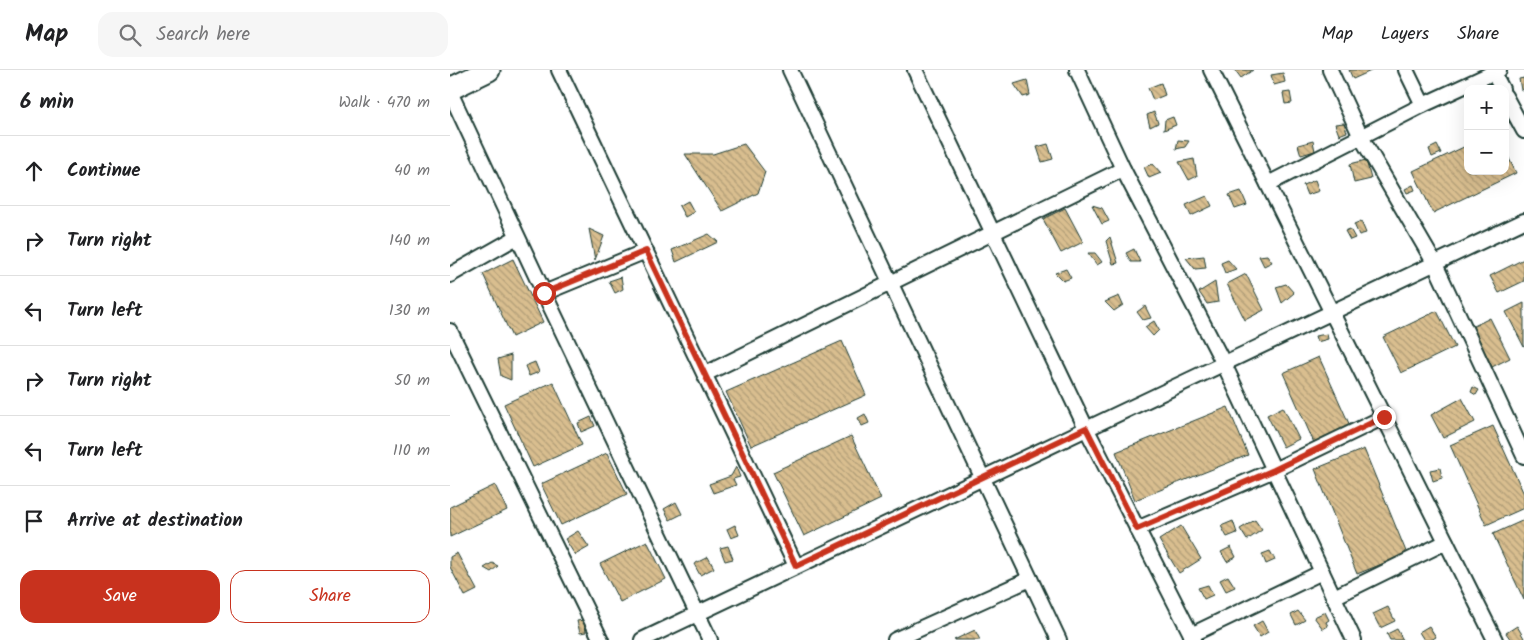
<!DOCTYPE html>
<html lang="en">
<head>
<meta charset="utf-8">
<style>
  :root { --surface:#fff; --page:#f6f6f6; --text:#202124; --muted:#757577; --line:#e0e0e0; --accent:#c8321e }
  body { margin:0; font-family:Kalam,sans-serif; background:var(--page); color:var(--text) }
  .controls { position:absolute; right:15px; top:15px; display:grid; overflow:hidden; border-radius:10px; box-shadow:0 5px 20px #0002 }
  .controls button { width:45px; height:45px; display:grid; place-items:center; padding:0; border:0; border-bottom:1px solid var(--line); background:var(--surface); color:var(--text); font:25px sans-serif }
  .stop { position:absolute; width:15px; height:15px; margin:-11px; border:4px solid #c8321e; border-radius:50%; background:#fff }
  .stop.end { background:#c8321e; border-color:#fff; box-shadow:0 1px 5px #0008 }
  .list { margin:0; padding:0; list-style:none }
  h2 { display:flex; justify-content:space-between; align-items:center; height:65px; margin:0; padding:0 20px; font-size:21px }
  h2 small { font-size:16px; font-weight:400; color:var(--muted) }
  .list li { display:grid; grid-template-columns:32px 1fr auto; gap:15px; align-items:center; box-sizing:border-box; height:70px; padding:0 20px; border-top:1px solid var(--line) }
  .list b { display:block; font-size:19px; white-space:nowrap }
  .list em { font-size:16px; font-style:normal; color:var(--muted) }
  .actions { display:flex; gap:10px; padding:15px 20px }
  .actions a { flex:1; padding:11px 0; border:1px solid var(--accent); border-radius:15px; text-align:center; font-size:18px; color:var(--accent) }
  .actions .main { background:var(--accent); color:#fff }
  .icon { flex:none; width:28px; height:28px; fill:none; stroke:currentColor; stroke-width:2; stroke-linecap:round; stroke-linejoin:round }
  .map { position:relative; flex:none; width:1074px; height:570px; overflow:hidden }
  header { display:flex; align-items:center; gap:30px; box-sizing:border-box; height:70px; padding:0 25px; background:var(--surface); border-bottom:1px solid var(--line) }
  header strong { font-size:24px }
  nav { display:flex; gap:28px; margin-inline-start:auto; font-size:18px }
  .search { width:350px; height:45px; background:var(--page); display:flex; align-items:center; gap:12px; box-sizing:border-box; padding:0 18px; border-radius:15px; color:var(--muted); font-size:19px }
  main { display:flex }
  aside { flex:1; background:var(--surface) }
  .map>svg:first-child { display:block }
  .building { fill:url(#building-back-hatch); stroke:#1f3d34 }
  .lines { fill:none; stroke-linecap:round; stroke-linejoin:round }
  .street-casing { stroke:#1f3d34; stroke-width:18 }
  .primary-casing { stroke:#1f3d34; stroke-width:25 }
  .street { stroke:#fff; stroke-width:14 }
  .primary { stroke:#fff; stroke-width:21 }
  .route { stroke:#c8321e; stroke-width:6 }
</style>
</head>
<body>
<header>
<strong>Map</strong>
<div class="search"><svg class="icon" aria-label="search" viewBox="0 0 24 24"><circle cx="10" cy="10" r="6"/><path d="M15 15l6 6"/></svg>Search here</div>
<nav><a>Map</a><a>Layers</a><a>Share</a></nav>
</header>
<main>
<aside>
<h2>6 min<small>Walk · 470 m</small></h2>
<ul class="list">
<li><svg class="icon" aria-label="ahead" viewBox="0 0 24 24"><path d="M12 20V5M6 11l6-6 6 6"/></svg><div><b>Continue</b></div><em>40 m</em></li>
<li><svg class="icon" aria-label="right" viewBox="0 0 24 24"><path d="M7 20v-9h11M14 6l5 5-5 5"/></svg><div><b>Turn right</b></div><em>140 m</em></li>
<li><svg class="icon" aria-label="left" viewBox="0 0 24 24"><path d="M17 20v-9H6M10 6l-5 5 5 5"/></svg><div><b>Turn left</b></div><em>130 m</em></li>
<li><svg class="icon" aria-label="right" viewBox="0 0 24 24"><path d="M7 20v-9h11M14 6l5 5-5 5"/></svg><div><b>Turn right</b></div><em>50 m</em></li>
<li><svg class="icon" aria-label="left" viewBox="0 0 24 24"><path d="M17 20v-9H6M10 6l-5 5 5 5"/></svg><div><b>Turn left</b></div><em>110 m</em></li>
<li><svg class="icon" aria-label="arrive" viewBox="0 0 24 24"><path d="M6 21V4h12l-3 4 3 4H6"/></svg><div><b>Arrive at destination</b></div></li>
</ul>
<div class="actions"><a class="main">Save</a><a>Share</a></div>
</aside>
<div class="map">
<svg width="1074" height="570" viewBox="0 0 1074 570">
  <defs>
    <pattern id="building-back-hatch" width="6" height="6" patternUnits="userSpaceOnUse" patternTransform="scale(1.25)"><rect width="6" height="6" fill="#d9be8f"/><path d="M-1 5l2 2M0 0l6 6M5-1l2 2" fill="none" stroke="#af9c76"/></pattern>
  </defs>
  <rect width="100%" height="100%" fill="#fff"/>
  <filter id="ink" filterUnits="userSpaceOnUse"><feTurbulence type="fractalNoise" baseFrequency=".02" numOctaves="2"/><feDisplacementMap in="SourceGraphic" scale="10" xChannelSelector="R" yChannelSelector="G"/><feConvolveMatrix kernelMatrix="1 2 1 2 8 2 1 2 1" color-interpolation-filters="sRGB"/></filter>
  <g filter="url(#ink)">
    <g class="building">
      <polygon points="785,0 803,0 791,8"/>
      <polygon points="899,0 923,0 903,9"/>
      <polygon points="833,3 835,12 824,15 821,5"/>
      <polygon points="1074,8 1074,19 1071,20 1069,9"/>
      <polygon points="577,10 580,25 573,27 564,14"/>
      <polygon points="711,13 715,25 703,30 698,18"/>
      <polygon points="840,22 842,33 835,34 833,23"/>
      <polygon points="1058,39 1064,50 1057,54 1055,41"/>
      <polygon points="704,42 708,53 700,57 697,45"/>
      <polygon points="723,47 726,55 714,60 715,50"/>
      <polygon points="894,53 897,62 889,65 885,54"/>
      <polygon points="728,70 739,71 735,77 726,79"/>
      <polygon points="863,71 865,81 851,85 848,75"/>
      <polygon points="294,74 315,102 308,123 272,141 235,84 263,84"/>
      <polygon points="598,74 603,89 592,92 587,77"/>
      <polygon points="987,75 991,83 982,87 979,79"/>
      <polygon points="1018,75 1018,101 1055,101 1055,80 1066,103 983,143 963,101"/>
      <polygon points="744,89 747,106 739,110 729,92"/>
      <polygon points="916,90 921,109 904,113 900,94"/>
      <polygon points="703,94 711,103 699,108 694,97"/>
      <polygon points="865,110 869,121 857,125 853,115"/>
      <polygon points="963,115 965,120 957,123 955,119"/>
      <polygon points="791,121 797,135 785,139 779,125"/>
      <polygon points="757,126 762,136 741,146 736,135"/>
      <polygon points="238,131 244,142 235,147 229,136"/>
      <polygon points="642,135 652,138 659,151 652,154"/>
      <polygon points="615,138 633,172 611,183 593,149"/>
      <polygon points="911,151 916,163 909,165 904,154"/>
      <polygon points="139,159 154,166 145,190"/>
      <polygon points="900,159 905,168 900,170 895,161"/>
      <polygon points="259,164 268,172 226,192 222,180"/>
      <polygon points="660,167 668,193 663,194 656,171"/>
      <polygon points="684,179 690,192 681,192 676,183"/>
      <polygon points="638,183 645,183 652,192 647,195"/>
      <polygon points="817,185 822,192 814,196 809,186"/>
      <polygon points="754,186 756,198 745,199 736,188"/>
      <polygon points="63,189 93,252 62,267 33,204"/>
      <polygon points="1074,189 1074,211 1049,223 1040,206"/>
      <polygon points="778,190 786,199 775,203 771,193"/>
      <polygon points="616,199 621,208 613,211 605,203"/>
      <polygon points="796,204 814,240 795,250 777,214"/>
      <polygon points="171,207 173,219 165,223 159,211"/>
      <polygon points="765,212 768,232 757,234 749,222"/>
      <polygon points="836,214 844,223 832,233 826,217"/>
      <polygon points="669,226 673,235 664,241 655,232"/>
      <polygon points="1074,233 1074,277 1056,242"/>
      <polygon points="695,236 701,248 693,250 687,242"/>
      <polygon points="987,241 1005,277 951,303 933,267"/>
      <polygon points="1040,248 1060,288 1042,297 1022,257"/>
      <polygon points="704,251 709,260 703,266 695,257"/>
      <polygon points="877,264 878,269 867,272 865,266"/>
      <polygon points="392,271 416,325 301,376 276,322"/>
      <polygon points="61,285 61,310 51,306 48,289"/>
      <polygon points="869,287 901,358 865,375 833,303"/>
      <polygon points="85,292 89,302 79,306 75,296"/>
      <polygon points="103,312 132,375 83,397 54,334"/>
      <polygon points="1023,317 1029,320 1026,325 1021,322"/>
      <polygon points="1012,328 1025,352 993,368 981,345"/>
      <polygon points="778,337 798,385 685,430 666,382"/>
      <polygon points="833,337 849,369 833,377 817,345"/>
      <polygon points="415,344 419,353 412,356 408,348"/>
      <polygon points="141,347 145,356 131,362 128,353"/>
      <polygon points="1043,356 1074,424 1074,438 1036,455 1000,375"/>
      <polygon points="401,366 431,429 354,466 323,402"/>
      <polygon points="914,379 957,484 907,504 865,399"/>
      <polygon points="157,383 177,424 111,455 91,414"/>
      <polygon points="286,397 290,407 283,409 286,415 263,423 259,414 281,406"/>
      <polygon points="990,398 992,408 983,411 980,400"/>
      <polygon points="45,415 57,440 0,467 0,437"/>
      <polygon points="226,432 232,444 220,450 214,439"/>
      <polygon points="805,450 812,460 797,470 790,459"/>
      <polygon points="1074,450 1074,530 1043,464"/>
      <polygon points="783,451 787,463 777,467 771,456"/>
      <polygon points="285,455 289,465 281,468 277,459"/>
      <polygon points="731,456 751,489 729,503 709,470"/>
      <polygon points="128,461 139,477 125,485 115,469"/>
      <polygon points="197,471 216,509 170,532 150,494"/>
      <polygon points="278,476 283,489 275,491 270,478"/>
      <polygon points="781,477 786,487 777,492 771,482"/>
      <polygon points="820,481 825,490 816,494 812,484"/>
      <polygon points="7,483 27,520 15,526 0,497 0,487"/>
      <polygon points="258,487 264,498 250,505 244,494"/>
      <polygon points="42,493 48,496 41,502 34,498"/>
      <polygon points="778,506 785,517 776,521 770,510"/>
      <polygon points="758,515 763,525 754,529 748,518"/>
      <polygon points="938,537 945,551 930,558 923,544"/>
      <polygon points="848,541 855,550 846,555 841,545"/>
      <polygon points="875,542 879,550 876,552 878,556 873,559 864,547"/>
      <polygon points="134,550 136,562 130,563 127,551"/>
      <polygon points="812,551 818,562 810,567 803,556"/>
      <polygon points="979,556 986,567 981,570 974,570 969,562"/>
      <polygon points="1067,556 1074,568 1071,570 1061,570 1056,563"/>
      <polygon points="947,559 953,570 940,570 937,564"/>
      <polygon points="525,560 530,570 504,570"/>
    </g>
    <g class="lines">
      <g class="street-casing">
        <g id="street">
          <polyline points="109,0 346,496"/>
          <polyline points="340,0 609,570"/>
          <polyline points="465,0 636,358 744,570"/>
          <polyline points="627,0 673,99 774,294 904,570"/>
          <polyline points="761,0 1045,570"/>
          <polyline points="880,0 911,67 985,194 1074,386"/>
          <polyline points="956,0 973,35"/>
          <polyline points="1042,0 1052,19"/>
          <polyline points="0,22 94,223 260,570"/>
          <polyline points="1055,26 1074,61"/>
          <polyline points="818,114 973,35 1049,0"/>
          <polyline points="0,205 67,167"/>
          <polyline points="94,223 196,181"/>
          <polyline points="0,261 151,570"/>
          <polyline points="255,304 673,99"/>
          <polyline points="687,459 824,400 934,347"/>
          <polyline points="884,527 996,472"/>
          <polyline points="741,565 872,502"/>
          <path d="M192 570C486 429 781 292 1074 151"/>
          <polyline points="445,570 580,509"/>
        </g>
      </g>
      <g class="primary-casing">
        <polyline id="primary" points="0,19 39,0"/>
      </g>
      <use href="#street" class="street"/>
      <use href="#primary" class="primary"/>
    </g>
  </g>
  <g class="lines" filter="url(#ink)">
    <polyline class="route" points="94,223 196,181 346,496 636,358 687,459 824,400 934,347"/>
  </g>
</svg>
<div class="controls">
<button>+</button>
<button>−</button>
</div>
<div class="stop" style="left:94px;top:223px"></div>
<div class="stop end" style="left:934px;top:347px"></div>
</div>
</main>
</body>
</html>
